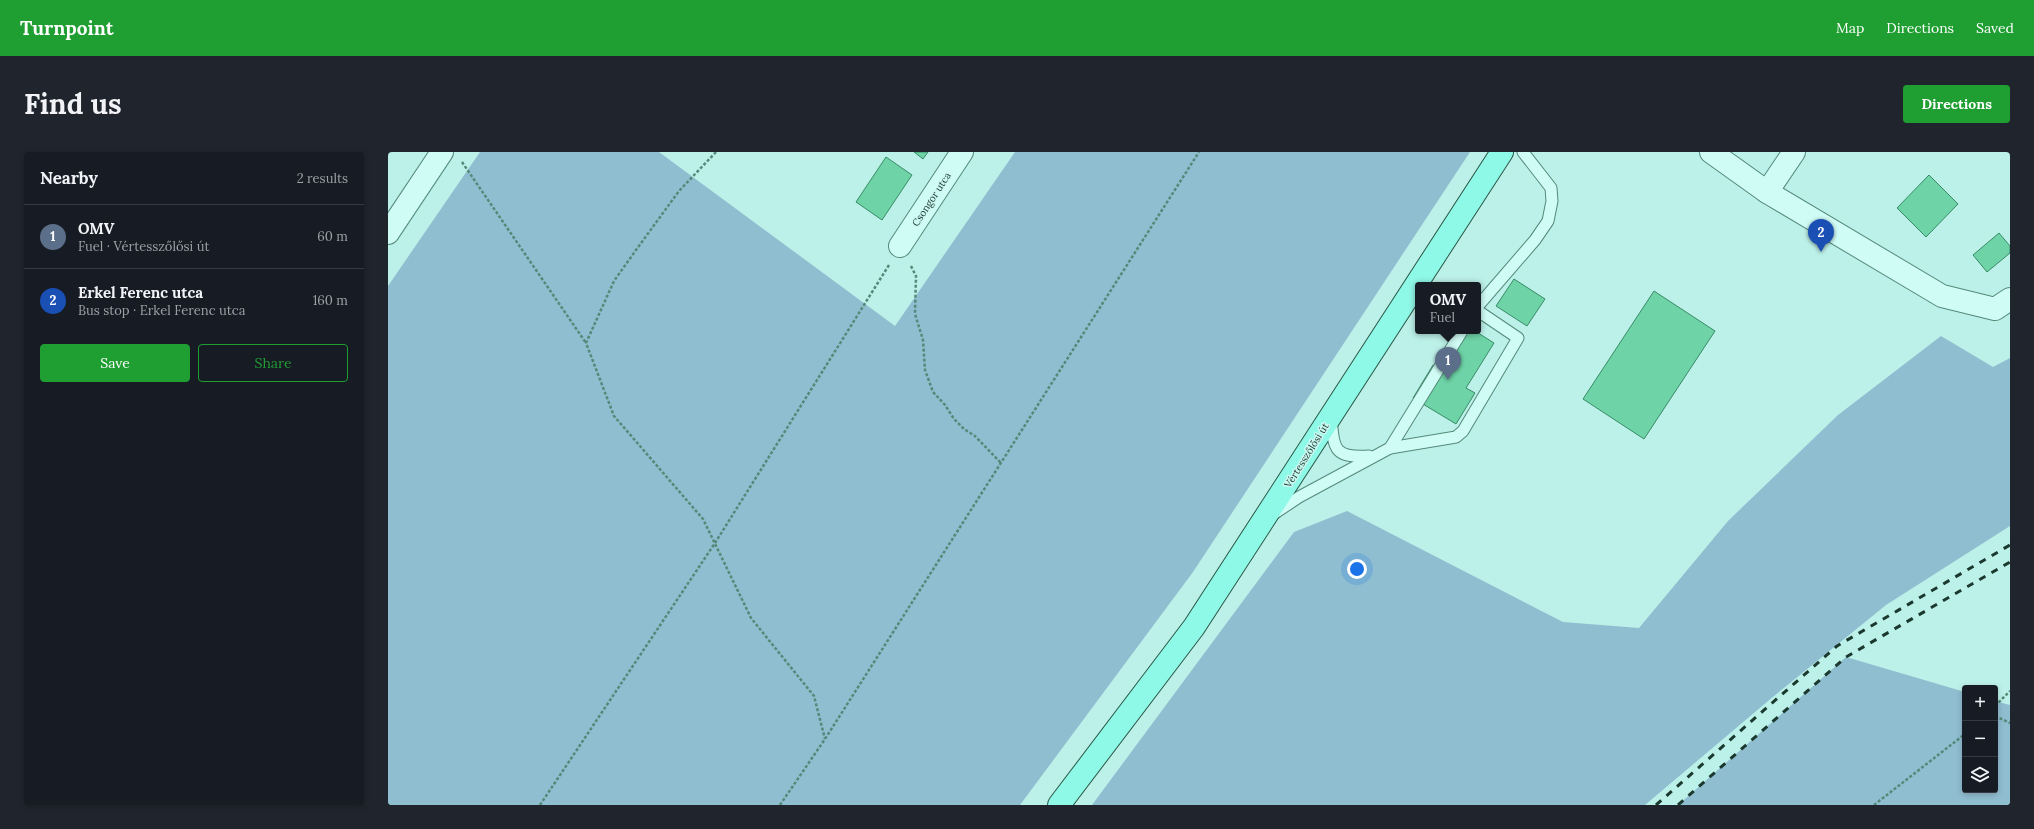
<!DOCTYPE html>
<html lang="en">
<head>
<meta charset="utf-8">
<style>
  :root { --surface:#171b24; --page:#20242c; --text:#f1f3f6; --muted:#9ea1a6; --line:#363941; --accent:#1f9e32 }
  body { margin:0; font-family:Lora,serif; background:var(--page); color:var(--text) }
  .controls { position:absolute; right:12px; bottom:12px; display:grid; overflow:hidden; border-radius:4px; box-shadow:0 2px 6px #0003 }
  .controls button { width:36px; height:36px; display:grid; place-items:center; padding:0; border:0; border-bottom:1px solid var(--line); background:var(--surface); color:var(--text); font:20px sans-serif }
  .you { position:absolute; left:969px; top:417px; width:14px; height:14px; margin:-10px; border:3px solid #fff; border-radius:50%; background:#1a73e8; box-shadow:0 0 0 6px #1a73e833 }
  .badge { display:grid; place-items:center; width:26px; height:26px; border-radius:50%; background:var(--accent); color:#fff; font-size:13px; font-weight:700 }
  .pin { position:absolute; translate:-50% -33px; filter:drop-shadow(0 1px 2px #0008) }
  .pin::after { content:''; position:absolute; top:21px; width:14px; height:12px; background:inherit; clip-path:polygon(0 0,100% 0,50% 100%) }
  .popup { position:absolute; left:1027px; top:130px; width:66px; height:52px; box-sizing:border-box; display:grid; place-content:center; border-radius:4px; background:var(--surface); filter:drop-shadow(0 1px 3px #0005); font-size:13px; white-space:nowrap; color:var(--muted) }
  .popup b { font-size:15px; color:var(--text) }
  .popup::after { content:''; position:absolute; left:50%; top:100%; margin-left:-8px; border:8px solid transparent; border-top-color:var(--surface) }
  .list { margin:0; padding:0; list-style:none }
  h2 { display:flex; justify-content:space-between; align-items:center; height:52px; margin:0; padding:0 16px; font-size:17px }
  h2 small { font-size:13px; font-weight:400; color:var(--muted) }
  .list li { display:grid; grid-template-columns:26px 1fr auto; gap:12px; align-items:center; box-sizing:border-box; height:64px; padding:0 16px; border-top:1px solid var(--line) }
  .list b { display:block; font-size:15px; white-space:nowrap }
  .list p { margin:0; font-size:13px; white-space:nowrap; color:var(--muted) }
  .list em { font-size:13px; font-style:normal; color:var(--muted) }
  .actions { display:flex; gap:8px; padding:12px 16px }
  .actions a { flex:1; padding:9px 0; border:1px solid var(--accent); border-radius:4px; text-align:center; font-size:14px; color:var(--accent) }
  .actions .main { background:var(--accent); color:#fff }
  .icon { flex:none; width:22px; height:22px; fill:none; stroke:currentColor; stroke-width:2; stroke-linecap:round; stroke-linejoin:round }
  .map { position:relative; flex:none; width:1622px; height:653px; overflow:hidden; border-radius:4px }
  header { display:flex; align-items:center; gap:24px; box-sizing:border-box; height:56px; padding:0 20px; background:var(--accent); color:#fff }
  header strong { font-size:19px }
  nav { display:flex; gap:22px; margin-inline-start:auto; font-size:14px }
  .intro { display:flex; align-items:center; justify-content:space-between; box-sizing:border-box; height:96px; padding:0 24px }
  h1 { margin:0; font-size:28px }
  .button { padding:10px 18px; border-radius:4px; background:var(--accent); color:#fff; font-size:14px; font-weight:700 }
  main { display:flex; gap:24px; padding:0 24px }
  aside { flex:1; background:var(--surface); border-radius:4px; box-shadow:0 2px 6px #0003 }
  .map>svg:first-child { display:block }
  .green { fill:#8fbed0 }
  .building { fill:#6ed3a7; stroke:#388b66 }
  .lines { fill:none; stroke-linecap:round; stroke-linejoin:round }
  .service-casing { stroke:#548a79; stroke-width:13 }
  .minor-casing { stroke:#548a79; stroke-width:24 }
  .primary-casing { stroke:#295745; stroke-width:24 }
  .path { stroke:#548a79; stroke-width:2.5; stroke-dasharray:3 2; stroke-linecap:butt }
  .service { stroke:#cffcf5; stroke-width:11 }
  .minor { stroke:#cffcf5; stroke-width:22 }
  .primary { stroke:#8ff9e8; stroke-width:22 }
  .rail { stroke:#1a382d; stroke-width:3; stroke-dasharray:7 7; stroke-linecap:butt }
  .labels { text-anchor:middle; stroke-width:3; stroke-linejoin:round; paint-order:stroke }
  .street-label { font-size:10px; fill:#1a382d; stroke:#ccf8f2 }
</style>
</head>
<body>
<header>
<strong>Turnpoint</strong>
<nav><a>Map</a><a>Directions</a><a>Saved</a></nav>
</header>
<div class="intro"><h1>Find us</h1><a class="button">Directions</a></div>
<main>
<aside>
<h2>Nearby<small>2 results</small></h2>
<ul class="list">
<li><span class="badge" style="background:#5c6f8a">1</span><div><b>OMV</b><p>Fuel · Vértesszőlősi út</p></div><em>60 m</em></li>
<li><span class="badge" style="background:#1a4fb4">2</span><div><b>Erkel Ferenc utca</b><p>Bus stop · Erkel Ferenc utca</p></div><em>160 m</em></li>
</ul>
<div class="actions"><a class="main">Save</a><a>Share</a></div>
</aside>
<div class="map">
<svg width="1622" height="653" viewBox="0 0 1622 653">
  <rect width="100%" height="100%" fill="#bcf1e9"/>
  <g class="green">
    <polygon points="92,0 271,0 507,174 627,0 1082,0 805,420 632,653 0,653 0,134"/>
    <polygon points="1553,184 1605,215 1622,206 1622,374 1498,453 1386,544 1257,653 704,653 906,380 959,359 1175,470 1251,476 1340,369 1450,263"/>
    <polygon points="1458,505 1577,540 1577,638 1607,638 1607,549 1622,553 1622,653 1290,653"/>
  </g>
  <g class="building">
    <polygon points="526,0 540,0 535,7"/>
    <polygon points="498,5 524,23 494,68 468,50"/>
    <polygon points="1541,23 1570,52 1538,85 1509,56"/>
    <polygon points="1611,81 1622,94 1622,101 1599,120 1585,103"/>
    <polygon points="1126,127 1157,147 1139,174 1108,154"/>
    <polygon points="1266,139 1327,179 1256,287 1195,247"/>
    <polygon points="1080,179 1087,179 1106,191 1078,236 1087,241 1068,272 1025,246 1045,213 1055,219"/>
  </g>
  <g class="lines">
    <g class="service-casing">
      <g id="service">
        <polyline points="1090,154 1147,88 1160,69 1164,49 1163,36 1135,0"/>
        <path d="M943 266C946 298 946 306 981 304"/>
        <polyline points="1002,296 1068,285 1075,279 1130,186 1090,159"/>
        <polyline points="887,361 911,345 1002,296 1074,179"/>
      </g>
    </g>
    <g class="minor-casing">
      <g id="minor">
        <polyline points="1323,0 1379,40 1554,144 1607,157 1622,147"/>
        <polyline points="1379,40 1406,0"/>
        <polyline points="0,81 54,0"/>
        <polyline points="512,94 574,0"/>
      </g>
    </g>
    <g class="primary-casing">
      <polyline id="primary" points="671,653 806,475 1114,0"/>
    </g>
    <g class="path">
      <polyline points="328,0 291,39 248,98 226,129 198,191 226,264 315,367 363,466 426,544 437,587"/>
      <polyline points="74,10 198,191"/>
      <polyline points="523,114 528,124 527,162 535,188 537,218 545,240 557,253 566,267 576,277 587,284 613,311"/>
      <polyline points="1607,554 1622,539"/>
      <polyline points="1607,564 1622,571"/>
      <polyline points="152,653 327,391 501,113"/>
      <polyline points="392,653 437,587 811,0"/>
      <polyline points="1486,653 1577,582"/>
    </g>
    <use href="#service" class="service"/>
    <use href="#minor" class="minor"/>
    <use href="#primary" class="primary"/>
    <g class="rail">
      <polyline points="1268,653 1449,494 1622,393"/>
      <polyline points="1290,653 1458,505 1622,410"/>
    </g>
  </g>
  <g class="labels">
    <g class="street-label">
      <text transform="translate(543 47) rotate(-57)" y="4">Csongor utca</text>
      <text transform="translate(918 303) rotate(-58)" y="4">Vértesszőlősi út</text>
    </g>
  </g>
</svg>
<div class="controls">
<button>+</button>
<button>−</button>
<button><svg class="icon" aria-label="layers" viewBox="0 0 24 24"><path d="M12 4l9 5-9 5-9-5zM3 14l9 5 9-5"/></svg></button>
</div>
<div class="you"></div>
<div class="pin badge" style="left:1060px;top:228px;background:#5c6f8a">1</div>
<div class="popup"><b>OMV</b>Fuel</div>
<div class="pin badge" style="left:1433px;top:100px;background:#1a4fb4">2</div>
</div>
</main>
</body>
</html>
